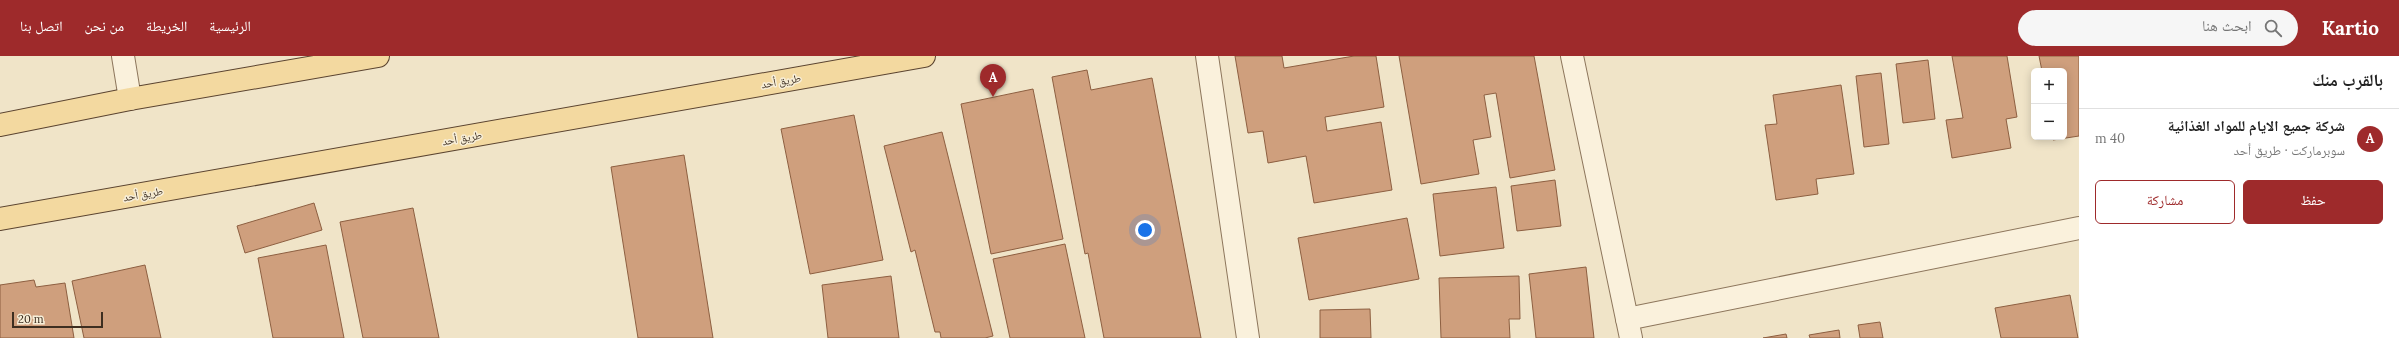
<!DOCTYPE html>
<html lang="ar">
<head>
<meta charset="utf-8">
<style>
  :root { --surface:#fff; --page:#f6f6f6; --text:#222; --muted:#767676; --line:#e0e0e0; --accent:#9e2a2b }
  body { margin:0; font-family:Lora,"Noto Naskh Arabic",serif; background:var(--page); color:var(--text); direction:rtl }
  .controls { position:absolute; right:12px; top:12px; display:grid; overflow:hidden; border-radius:6px; box-shadow:0 2px 10px #0003 }
  .controls button { width:36px; height:36px; display:grid; place-items:center; padding:0; border:0; border-bottom:1px solid var(--line); background:var(--surface); color:var(--text); font:20px sans-serif }
  .scale { position:absolute; left:12px; bottom:10px; width:91px; box-sizing:border-box; padding-left:4px; border:2px solid #3d2e20; border-top:0; font-size:11px; line-height:14px; white-space:nowrap; color:#3d2e20; -webkit-text-stroke:3px #f7eed8; paint-order:stroke }
  .you { position:absolute; left:1145px; top:174px; width:14px; height:14px; margin:-10px; border:3px solid #fff; border-radius:50%; background:#1a73e8; box-shadow:0 0 0 6px #1a73e833 }
  .badge { display:grid; place-items:center; width:26px; height:26px; border-radius:50%; background:var(--accent); color:#fff; font-size:13px; font-weight:700 }
  .pin { position:absolute; translate:-50% -33px; filter:drop-shadow(0 1px 2px #0008) }
  .pin::after { content:''; position:absolute; top:21px; width:14px; height:12px; background:inherit; clip-path:polygon(0 0,100% 0,50% 100%) }
  .list { margin:0; padding:0; list-style:none }
  h2 { display:flex; justify-content:space-between; align-items:center; height:52px; margin:0; padding:0 16px; font-size:17px }
  h2 small { font-size:13px; font-weight:400; color:var(--muted) }
  .list li { display:grid; grid-template-columns:26px 1fr auto; gap:12px; align-items:center; box-sizing:border-box; height:60px; padding:0 16px; border-top:1px solid var(--line) }
  .list b { display:block; font-size:15px; white-space:nowrap }
  .list p { margin:0; font-size:13px; white-space:nowrap; color:var(--muted) }
  .list em { font-size:13px; font-style:normal; color:var(--muted) }
  .actions { display:flex; gap:8px; padding:12px 16px }
  .actions a { flex:1; padding:9px 0; border:1px solid var(--accent); border-radius:6px; text-align:center; font-size:14px; color:var(--accent) }
  .actions .main { background:var(--accent); color:#fff }
  .icon { flex:none; width:22px; height:22px; fill:none; stroke:currentColor; stroke-width:2; stroke-linecap:round; stroke-linejoin:round }
  .map { position:relative; flex:none; width:2079px; height:282px; overflow:hidden; direction:ltr }
  header { display:flex; align-items:center; gap:24px; box-sizing:border-box; height:56px; padding:0 20px; background:var(--accent); color:#fff }
  header strong { font-size:19px }
  nav { display:flex; gap:22px; margin-inline-start:auto; font-size:14px }
  .search { width:280px; height:36px; background:var(--page); display:flex; align-items:center; gap:10px; box-sizing:border-box; padding:0 14px; border-radius:22px; color:var(--muted); font-size:15px }
  main { display:flex }
  aside { flex:1; background:var(--surface) }
  .map>svg:first-child { display:block }
  .building { fill:#cf9f7d; stroke:#8d5f41 }
  .lines { fill:none; stroke-linecap:round; stroke-linejoin:round }
  .minor-casing { stroke:#8d765c; stroke-width:24 }
  .primary-casing { stroke:#5b4430; stroke-width:24 }
  .minor { stroke:#faf1dc; stroke-width:22 }
  .primary { stroke:#f3d9a0; stroke-width:22 }
  .labels { text-anchor:middle; stroke-width:3; stroke-linejoin:round; paint-order:stroke }
  .street-label { font-size:11px; fill:#3d2e20; stroke:#f7eed8 }
</style>
</head>
<body>
<header>
<strong>Kartio</strong>
<div class="search"><svg class="icon" aria-label="search" viewBox="0 0 24 24"><circle cx="10" cy="10" r="6"/><path d="M15 15l6 6"/></svg>ابحث هنا</div>
<nav><a>الرئيسية</a><a>الخريطة</a><a>من نحن</a><a>اتصل بنا</a></nav>
</header>
<main>
<aside>
<h2>بالقرب منك<small></small></h2>
<ul class="list">
<li><span class="badge">A</span><div><b>شركة جميع الايام للمواد الغذائية</b><p>سوبرماركت · طريق أحد</p></div><em>40 m</em></li>
</ul>
<div class="actions"><a class="main">حفظ</a><a>مشاركة</a></div>
</aside>
<div class="map">
<svg width="2079" height="282" viewBox="0 0 2079 282">
  <rect width="100%" height="100%" fill="#f0e4c8"/>
  <g class="building">
    <polygon points="1235,0 1282,0 1284,12 1354,0 1376,0 1384,51 1325,61 1327,75 1381,66 1392,134 1314,147 1306,100 1268,107 1263,75 1248,77"/>
    <polygon points="1399,0 1534,0 1555,114 1510,122 1496,37 1484,39 1491,81 1473,84 1479,118 1421,128"/>
    <polygon points="1952,0 2007,0 2017,61 2006,63 2011,92 1952,102 1946,64 1963,62"/>
    <polygon points="2039,0 2079,0 2079,80 2053,84 2053,81 2064,81 2064,15 2042,15"/>
    <polygon points="1928,4 1935,63 1903,67 1896,8"/>
    <polygon points="1087,14 1091,34 1152,22 1201,282 1104,282 1088,197 1085,198 1052,21"/>
    <polygon points="1881,17 1889,88 1864,91 1856,20"/>
    <polygon points="1841,29 1854,118 1816,123 1818,138 1776,144 1765,69 1777,68 1773,39"/>
    <polygon points="1033,33 1063,183 991,198 961,48"/>
    <polygon points="854,59 883,204 810,218 781,73"/>
    <polygon points="942,76 993,280 985,282 941,282 940,276 935,276 915,194 911,196 884,90"/>
    <polygon points="684,99 713,282 638,282 611,111"/>
    <polygon points="1555,124 1561,170 1517,175 1511,130"/>
    <polygon points="1496,131 1504,192 1440,200 1433,138"/>
    <polygon points="314,147 322,174 245,197 237,170"/>
    <polygon points="413,152 439,282 363,282 340,166"/>
    <polygon points="1407,162 1419,223 1309,244 1298,182"/>
    <polygon points="1065,188 1085,282 1010,282 993,203"/>
    <polygon points="326,189 344,282 273,282 258,202"/>
    <polygon points="145,209 161,282 84,282 72,225"/>
    <polygon points="1586,211 1594,282 1536,282 1529,218"/>
    <polygon points="891,220 899,282 828,282 822,229"/>
    <polygon points="1519,220 1520,263 1509,263 1510,282 1441,282 1439,222"/>
    <polygon points="34,224 36,231 65,227 74,282 0,282 0,229"/>
    <polygon points="2070,239 2078,282 2001,282 1995,252"/>
    <polygon points="1370,253 1371,282 1320,282 1320,254"/>
    <polygon points="1880,266 1883,282 1860,282 1858,269"/>
    <polygon points="1839,274 1840,282 1810,282 1809,279"/>
    <polygon points="1786,278 1787,282 1763,282"/>
  </g>
  <g class="lines">
    <g class="minor-casing">
      <g id="minor">
        <polyline points="123,0 130,43"/>
        <polyline points="1207,0 1248,282"/>
        <polyline points="1572,0 1631,282"/>
        <polyline points="1627,263 2079,172"/>
      </g>
    </g>
    <g class="primary-casing">
      <g id="primary">
        <polyline points="0,69 130,43 378,0"/>
        <polyline points="0,163 924,0"/>
      </g>
    </g>
    <use href="#minor" class="minor"/>
    <use href="#primary" class="primary"/>
  </g>
  <g class="labels">
    <g class="street-label">
      <text transform="translate(781 25) rotate(-10)" y="4">طريق أحد</text>
      <text transform="translate(462 82) rotate(-10)" y="4">طريق أحد</text>
      <text transform="translate(143 138) rotate(-10)" y="4">طريق أحد</text>
    </g>
  </g>
</svg>
<div class="controls">
<button>+</button>
<button>−</button>
</div>
<div class="scale">20 m</div>
<div class="you"></div>
<div class="pin badge" style="left:993px;top:41px">A</div>
</div>
</main>
</body>
</html>
